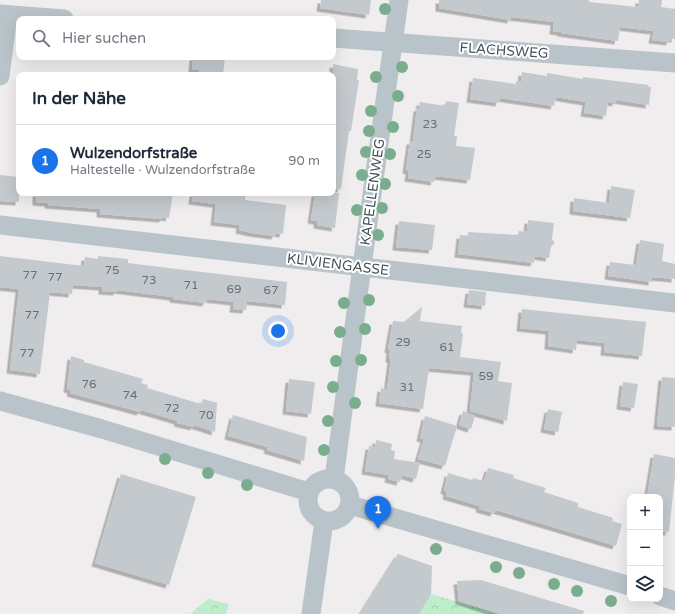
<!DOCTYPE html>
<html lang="de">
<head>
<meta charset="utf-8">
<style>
  :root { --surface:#fff; --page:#f2f2f3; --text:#1f2937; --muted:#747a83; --line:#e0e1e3; --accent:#1a73e8 }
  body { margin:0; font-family:"Varela Round",sans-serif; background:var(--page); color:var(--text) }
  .controls { position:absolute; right:12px; bottom:12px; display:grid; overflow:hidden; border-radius:8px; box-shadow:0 4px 16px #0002 }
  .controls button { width:36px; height:36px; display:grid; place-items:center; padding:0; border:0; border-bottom:1px solid var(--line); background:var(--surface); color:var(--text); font:20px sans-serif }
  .you { position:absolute; left:278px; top:331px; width:14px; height:14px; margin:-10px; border:3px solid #fff; border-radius:50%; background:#1a73e8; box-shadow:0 0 0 6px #1a73e833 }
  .badge { display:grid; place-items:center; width:26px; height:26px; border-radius:50%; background:var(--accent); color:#fff; font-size:13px; font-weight:700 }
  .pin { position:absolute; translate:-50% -33px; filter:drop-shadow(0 1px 2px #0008) }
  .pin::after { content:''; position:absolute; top:21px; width:14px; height:12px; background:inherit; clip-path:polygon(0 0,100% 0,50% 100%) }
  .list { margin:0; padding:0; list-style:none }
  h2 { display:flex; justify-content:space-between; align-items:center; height:52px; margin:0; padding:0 16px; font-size:17px }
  h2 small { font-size:13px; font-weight:400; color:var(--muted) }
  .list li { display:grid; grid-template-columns:26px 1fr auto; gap:12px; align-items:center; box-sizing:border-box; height:72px; padding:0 16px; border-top:1px solid var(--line) }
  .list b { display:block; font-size:15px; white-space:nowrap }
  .list p { margin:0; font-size:13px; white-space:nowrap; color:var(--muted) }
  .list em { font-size:13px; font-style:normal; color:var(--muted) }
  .icon { flex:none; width:22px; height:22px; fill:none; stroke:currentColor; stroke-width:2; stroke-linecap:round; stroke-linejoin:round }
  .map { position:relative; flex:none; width:675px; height:614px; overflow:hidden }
  .search { position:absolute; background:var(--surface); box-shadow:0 4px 16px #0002; left:16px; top:16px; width:320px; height:44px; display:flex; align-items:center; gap:10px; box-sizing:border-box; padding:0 14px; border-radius:8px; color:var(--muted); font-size:15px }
  .panel { position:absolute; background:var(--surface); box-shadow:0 4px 16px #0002; left:16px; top:72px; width:320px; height:124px; border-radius:8px }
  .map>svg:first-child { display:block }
  .park { fill:url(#park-crowns) }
  .building { fill:#c4c9cd; filter:url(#shadow) }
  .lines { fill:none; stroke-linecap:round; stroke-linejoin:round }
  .minor { stroke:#b9c4ca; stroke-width:19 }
  .tree { fill:#7aad8e }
  .labels { text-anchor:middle; stroke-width:4; stroke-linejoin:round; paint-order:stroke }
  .number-label { font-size:12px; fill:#667077 }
  .street-label { font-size:14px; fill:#47535a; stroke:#fff }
</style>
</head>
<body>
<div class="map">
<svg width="675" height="614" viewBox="0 0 675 614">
  <defs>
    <pattern id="park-crowns" width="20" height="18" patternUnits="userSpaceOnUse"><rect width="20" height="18" fill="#bdedca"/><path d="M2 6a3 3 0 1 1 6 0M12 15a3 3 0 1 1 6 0" fill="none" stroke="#a4cdb0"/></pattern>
    <filter id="shadow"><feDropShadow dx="-3.5" dy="3.5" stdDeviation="0" flood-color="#0004"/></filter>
  </defs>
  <rect width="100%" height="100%" fill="#f0edee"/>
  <g class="park">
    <polygon points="431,594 500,614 418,614"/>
    <polygon points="208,599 229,604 226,614 190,614"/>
  </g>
  <g class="building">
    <polygon points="321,0 371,0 369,15 320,8"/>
    <polygon points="439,0 589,0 589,2 638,7 639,0 662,0 661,7 675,9 675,39 670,39 670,42 652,40 654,31 620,27 618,41 561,33 561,32 553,31 554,22 511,17 511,20 439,8"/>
    <polygon points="193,57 225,57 223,75 199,75 200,70 192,69"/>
    <polygon points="333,64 358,69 357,80 359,80 351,131 349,131 341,189 333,188"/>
    <polygon points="522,72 547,76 547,73 583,79 583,77 649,85 648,87 651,87 649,105 616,100 616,103 608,102 606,116 584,113 586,102 556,97 554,106 500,98 499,103 470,99 473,78 516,84 516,81 521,82"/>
    <polygon points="446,101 459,103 454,136 457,136 456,146 475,148 470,180 435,176 434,182 408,178 409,171 406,170 410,141 413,141 417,108 419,108 420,102 445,106"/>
    <polygon points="0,175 19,177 19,202 0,201"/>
    <polygon points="611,186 635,190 630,218 573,211 574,198 609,203"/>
    <polygon points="36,193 173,193 169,218 163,217 163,219 100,214 100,209 48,205 48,203 36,202"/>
    <polygon points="193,193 246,193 245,200 286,205 283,234 276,233 275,236 252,233 239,230 240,225 214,222 216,204 192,201"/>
    <polygon points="315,193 339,193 335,228 317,225 317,221 311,220"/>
    <polygon points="528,220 554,223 552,239 555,243 551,246 549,258 535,256 534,263 458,254 460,235 468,236 468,232 518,235 519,231 527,232"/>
    <polygon points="399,221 435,225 432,250 396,247"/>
    <polygon points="640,240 664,244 662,261 675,264 675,279 652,277 652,282 608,276 610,262 636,265"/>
    <polygon points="0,256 84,266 85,257 98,259 98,256 128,259 128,263 177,269 287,282 285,305 247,301 246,310 233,309 234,302 207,299 206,303 173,299 173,297 117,290 117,292 102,291 102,287 73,285 72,294 50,292 40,374 10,370 19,289 0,287"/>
    <polygon points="469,290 486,292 485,306 467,304"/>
    <polygon points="422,307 420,321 462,326 461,333 463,334 460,357 501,362 498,381 512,383 507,421 470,411 474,372 429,368 423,409 379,403 381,388 387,390 391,359 389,359 390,350 388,349 393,321 404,322"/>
    <polygon points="522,309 646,322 642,356 604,352 605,343 577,340 576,350 548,346 549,331 520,328"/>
    <polygon points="71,356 84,360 84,362 143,379 141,383 148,385 147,388 201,404 203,399 217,403 215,432 194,425 194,427 177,423 178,421 141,410 140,412 70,393 71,390 67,389"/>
    <polygon points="662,377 675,378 675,427 657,426"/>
    <polygon points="289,379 315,382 311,414 286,411"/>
    <polygon points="623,382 638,384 634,408 620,406"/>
    <polygon points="548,409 562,412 558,432 544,429"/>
    <polygon points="463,411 475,416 471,429 459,425"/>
    <polygon points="233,415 307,437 304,461 267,450 268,447 228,436"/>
    <polygon points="425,416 457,426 445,466 418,459 424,439 420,438"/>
    <polygon points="376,440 392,444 391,450 395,451 394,459 420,463 416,479 402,475 400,482 388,479 389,475 365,471 369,446 375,447"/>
    <polygon points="654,454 675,458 675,476 669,532 660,531 660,497 647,497"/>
    <polygon points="488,468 514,475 513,478 546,488 544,492 578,503 578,507 613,518 612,521 622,524 616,546 503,512 495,510 494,513 479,509 480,506 446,496 447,492 444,490 448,473 472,480 473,478 484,481"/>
    <polygon points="121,474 196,497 169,585 95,563"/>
    <polygon points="398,554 432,566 431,594 419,614 360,614"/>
    <polygon points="481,580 584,611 583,614 500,614 459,601 457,581"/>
  </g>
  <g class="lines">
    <g class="minor">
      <polyline points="0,14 64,19"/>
      <polyline points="333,38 675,63"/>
      <polyline points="0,76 8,15"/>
      <polyline points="0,225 675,303"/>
      <polyline points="0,401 102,429 309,492"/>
      <circle cx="329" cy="500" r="21"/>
      <polyline points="334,479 362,266 399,0"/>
      <polyline points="350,505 630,586"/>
      <polyline points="660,596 675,601"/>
      <polyline points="311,614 324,521"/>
    </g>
  </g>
  <g class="tree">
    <circle cx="385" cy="9" r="6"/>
    <circle cx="402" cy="67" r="6"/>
    <circle cx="376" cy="77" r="6"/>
    <circle cx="398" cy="96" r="6"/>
    <circle cx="371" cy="111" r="6"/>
    <circle cx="393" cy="127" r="6"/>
    <circle cx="369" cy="131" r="6"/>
    <circle cx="366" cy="152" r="6"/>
    <circle cx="390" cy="154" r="6"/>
    <circle cx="362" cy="175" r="6"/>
    <circle cx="385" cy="184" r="6"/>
    <circle cx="382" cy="208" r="6"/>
    <circle cx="357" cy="210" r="6"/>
    <circle cx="378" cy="235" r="6"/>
    <circle cx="369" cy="300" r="6"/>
    <circle cx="344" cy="303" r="6"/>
    <circle cx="365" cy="329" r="6"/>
    <circle cx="340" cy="332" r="6"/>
    <circle cx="361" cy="360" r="6"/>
    <circle cx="336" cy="361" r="6"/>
    <circle cx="333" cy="387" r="6"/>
    <circle cx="355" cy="403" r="6"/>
    <circle cx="328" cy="421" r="6"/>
    <circle cx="324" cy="450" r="6"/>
    <circle cx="165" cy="459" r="6"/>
    <circle cx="208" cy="473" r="6"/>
    <circle cx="247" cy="485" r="6"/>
    <circle cx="436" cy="549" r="6"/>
    <circle cx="496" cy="567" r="6"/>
    <circle cx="519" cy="573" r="6"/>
    <circle cx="554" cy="584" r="6"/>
    <circle cx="577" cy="591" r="6"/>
    <circle cx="611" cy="601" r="6"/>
  </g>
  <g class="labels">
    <g class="number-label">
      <text x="430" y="128">23</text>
      <text x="424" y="158">25</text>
      <text x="112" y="274">75</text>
      <text x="30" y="279">77</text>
      <text x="55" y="281">77</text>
      <text x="149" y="284">73</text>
      <text x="191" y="289">71</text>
      <text x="234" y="293">69</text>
      <text x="271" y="294">67</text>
      <text x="32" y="319">77</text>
      <text x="403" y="346">29</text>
      <text x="447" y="351">61</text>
      <text x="27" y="357">77</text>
      <text x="486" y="380">59</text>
      <text x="89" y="388">76</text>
      <text x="407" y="391">31</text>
      <text x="130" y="399">74</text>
      <text x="172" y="412">72</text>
      <text x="206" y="419">70</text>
    </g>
    <g class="street-label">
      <text transform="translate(504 50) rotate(4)" y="5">FLACHSWEG</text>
      <text transform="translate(372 192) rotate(-82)" y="5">KAPELLENWEG</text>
      <text transform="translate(338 264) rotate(7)" y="5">KLIVIENGASSE</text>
    </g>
  </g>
</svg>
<div class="controls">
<button>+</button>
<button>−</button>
<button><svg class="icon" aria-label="layers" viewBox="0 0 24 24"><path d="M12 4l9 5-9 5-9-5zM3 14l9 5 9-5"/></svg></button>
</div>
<div class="you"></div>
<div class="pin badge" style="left:378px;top:529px">1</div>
<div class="search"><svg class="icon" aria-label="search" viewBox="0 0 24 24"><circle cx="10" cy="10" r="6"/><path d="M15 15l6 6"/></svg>Hier suchen</div>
<section class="panel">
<h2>In der Nähe<small></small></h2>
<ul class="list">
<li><span class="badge">1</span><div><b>Wulzendorfstraße</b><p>Haltestelle · Wulzendorfstraße</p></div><em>90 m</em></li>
</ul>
</section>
</div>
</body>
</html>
